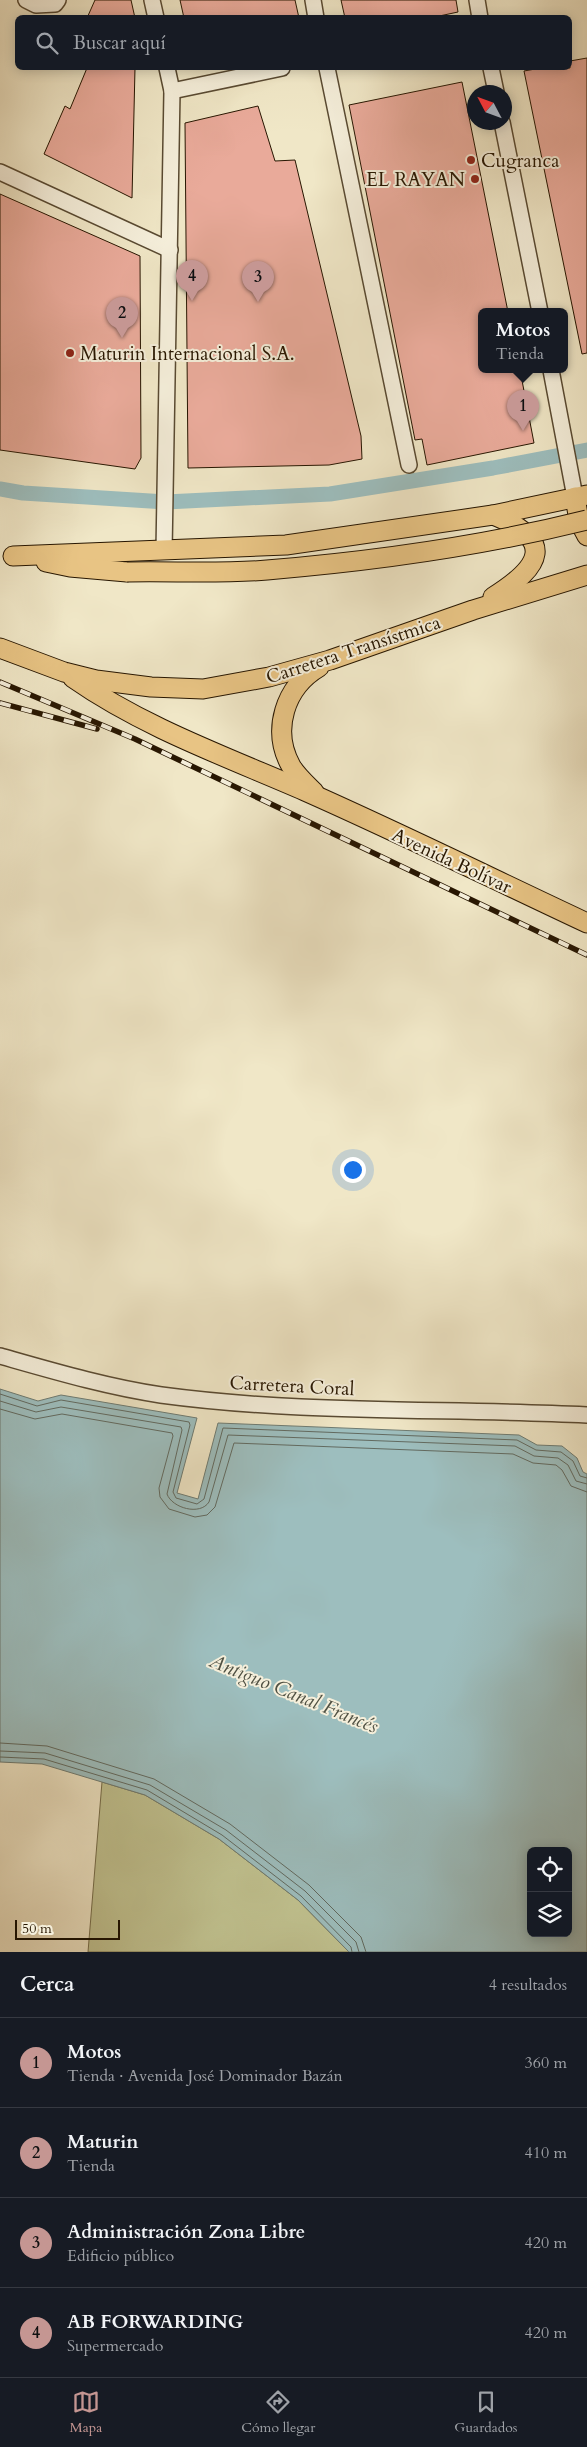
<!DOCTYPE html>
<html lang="es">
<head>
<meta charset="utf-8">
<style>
  :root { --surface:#171b24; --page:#20242c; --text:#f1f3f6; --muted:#9ea1a6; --line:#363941; --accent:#c59692 }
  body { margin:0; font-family:Cardo,serif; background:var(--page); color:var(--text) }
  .controls { position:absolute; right:15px; bottom:15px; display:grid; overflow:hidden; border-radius:8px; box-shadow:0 2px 12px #0003 }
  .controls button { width:45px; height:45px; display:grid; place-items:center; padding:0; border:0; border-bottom:1px solid var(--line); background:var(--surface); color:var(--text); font:25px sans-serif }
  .compass { position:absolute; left:467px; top:85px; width:45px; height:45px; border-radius:50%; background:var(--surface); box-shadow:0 2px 12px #0003; rotate:311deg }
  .scale { position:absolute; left:15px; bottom:12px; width:105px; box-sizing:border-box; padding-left:5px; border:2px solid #271601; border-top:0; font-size:14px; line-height:18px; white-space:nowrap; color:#271601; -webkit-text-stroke:4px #f5efdb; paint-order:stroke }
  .you { position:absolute; left:352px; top:1169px; width:18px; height:18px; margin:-12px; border:4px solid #fff; border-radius:50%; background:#1a73e8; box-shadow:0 0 0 8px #1a73e833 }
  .badge { display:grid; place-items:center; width:32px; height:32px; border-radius:50%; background:var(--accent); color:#111; font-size:16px; font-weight:700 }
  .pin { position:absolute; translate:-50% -41px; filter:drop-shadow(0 1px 2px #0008) }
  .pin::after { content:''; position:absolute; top:26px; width:18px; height:15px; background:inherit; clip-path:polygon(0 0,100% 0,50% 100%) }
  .popup { position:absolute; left:478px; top:308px; width:90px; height:65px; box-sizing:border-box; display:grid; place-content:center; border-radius:8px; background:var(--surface); filter:drop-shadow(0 1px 4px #0005); font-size:16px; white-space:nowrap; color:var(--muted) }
  .popup b { font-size:19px; color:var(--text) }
  .popup::after { content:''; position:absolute; left:50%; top:100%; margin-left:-10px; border:10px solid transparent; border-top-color:var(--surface) }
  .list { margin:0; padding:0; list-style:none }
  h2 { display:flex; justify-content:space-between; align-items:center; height:65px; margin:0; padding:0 20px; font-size:21px }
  h2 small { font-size:16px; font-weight:400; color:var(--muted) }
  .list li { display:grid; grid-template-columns:32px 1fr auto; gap:15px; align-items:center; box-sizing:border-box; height:90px; padding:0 20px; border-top:1px solid var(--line) }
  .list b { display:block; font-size:19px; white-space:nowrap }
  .list p { margin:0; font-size:16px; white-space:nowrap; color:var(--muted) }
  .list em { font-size:16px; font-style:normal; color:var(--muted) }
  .icon { flex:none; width:28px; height:28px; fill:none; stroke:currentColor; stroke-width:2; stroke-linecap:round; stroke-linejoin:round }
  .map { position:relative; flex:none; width:587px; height:1952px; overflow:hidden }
  .search { position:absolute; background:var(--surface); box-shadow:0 2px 12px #0003; left:15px; right:15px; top:15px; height:55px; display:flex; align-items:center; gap:12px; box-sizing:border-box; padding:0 18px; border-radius:8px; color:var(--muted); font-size:19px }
  .sheet { height:425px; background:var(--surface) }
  nav { display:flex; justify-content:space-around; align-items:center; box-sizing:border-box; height:70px; border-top:1px solid var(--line); background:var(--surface); font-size:14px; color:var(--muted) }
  nav a { display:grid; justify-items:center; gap:2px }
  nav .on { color:var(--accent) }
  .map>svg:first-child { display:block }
  .green { fill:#c1c391; stroke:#746c49 }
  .water { fill:#9dbebe; stroke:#6e7b72; fill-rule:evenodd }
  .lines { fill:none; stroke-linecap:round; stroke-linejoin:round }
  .shore { stroke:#626a60; stroke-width:1 }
  .canal { stroke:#9dbebe; stroke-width:15 }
  .building { fill:#e9aa9a; stroke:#271601 }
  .minor-casing { stroke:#594a32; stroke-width:18 }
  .major-casing { stroke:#271601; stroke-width:21 }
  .minor { stroke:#f5efdb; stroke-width:15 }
  .major { stroke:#e8c484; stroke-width:19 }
  .rail-casing { stroke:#271601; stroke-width:5.5 }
  .rail { stroke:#f5efdb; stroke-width:4; stroke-dasharray:11; stroke-linecap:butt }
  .major-bridge-casing { stroke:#271601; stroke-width:21; stroke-linecap:butt }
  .major-bridge { stroke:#e8c484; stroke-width:19 }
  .poi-dot { fill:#8f2418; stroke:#f5efdb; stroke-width:2 }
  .labels { text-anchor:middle; stroke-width:4; stroke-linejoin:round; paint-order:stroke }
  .poi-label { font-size:19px; fill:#271601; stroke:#f5efdb; text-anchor:start }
  .street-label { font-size:19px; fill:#271601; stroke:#f5efdb }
  .water-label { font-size:20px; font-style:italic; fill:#505143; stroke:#f5efdb }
</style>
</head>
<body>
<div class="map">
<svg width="587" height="1952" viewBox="0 0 587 1952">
  <rect width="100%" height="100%" fill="#f0e7c7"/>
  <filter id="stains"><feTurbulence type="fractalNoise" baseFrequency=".004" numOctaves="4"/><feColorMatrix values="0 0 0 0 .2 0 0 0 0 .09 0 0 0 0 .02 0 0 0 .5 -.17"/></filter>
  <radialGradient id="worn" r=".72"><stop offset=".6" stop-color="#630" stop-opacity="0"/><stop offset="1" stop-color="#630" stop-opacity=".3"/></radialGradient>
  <polygon class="green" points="102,1782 145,1795 219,1839 298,1900 349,1952 88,1952"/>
  <path class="water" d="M0 1389 38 1401 61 1395 197 1418 177 1493 198 1499 218 1423 519 1435 537 1445 562 1446 577 1458 583 1472 587 1474V1952H349L298 1900 219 1839 145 1795 42 1764 0 1762ZM531 1851H568V1933H531Z"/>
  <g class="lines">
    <g class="shore">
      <polyline points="0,1394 37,1406 61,1400 189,1422 190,1425 173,1492 176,1498 197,1504 204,1499 223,1428 517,1440 536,1450 561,1452 573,1461 580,1476 587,1478"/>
      <path d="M0 1401 36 1412 61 1407 181 1427 182 1430 167 1494C172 1508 200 1516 209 1502L228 1435 515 1446 534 1456 558 1458 568 1465 576 1481 587 1484"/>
      <polyline points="0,1409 35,1419 62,1414 172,1433 173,1436 159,1488 160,1497 169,1509 195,1517 207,1515 215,1507 234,1443 513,1454 533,1463 556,1465 562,1470 571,1486 587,1492"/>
      <polyline points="0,1743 47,1746 154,1779 230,1824 309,1885 361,1937 366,1952"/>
      <polyline points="0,1751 45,1753 150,1785 226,1830 305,1891 356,1942 359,1952"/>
      <polyline points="0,1757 44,1759 147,1790 222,1835 301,1896 351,1947 352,1952"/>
    </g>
    <polyline class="canal" points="0,489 23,493 166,502 330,494 493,468 587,450"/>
  </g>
  <g class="building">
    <polygon points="95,0 131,0 135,18 87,18"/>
    <polygon points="180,0 295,0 299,18 184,18"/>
    <polygon points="341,0 456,0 458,12 430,18 345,18"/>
    <polygon points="587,58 587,353 582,354 524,71 541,68 570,68 570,61"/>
    <polygon points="87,68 135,68 132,198 44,154 65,106 70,109"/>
    <polygon points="462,82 508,312 482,312 482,370 520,370 534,443 427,465 422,439 415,440 349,105"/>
    <polygon points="258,106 275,161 295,160 361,436 362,459 329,465 188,468 185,123"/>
    <polygon points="0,194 140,256 141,458 135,469 0,450"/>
  </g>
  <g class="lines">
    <g class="minor-casing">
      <g id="minor">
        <polyline points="26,0 36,5 55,4 58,0"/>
        <polyline points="152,0 156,18"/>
        <polyline points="313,0 316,18"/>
        <polyline points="477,0 480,18"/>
        <polyline points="327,68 409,465"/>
        <polyline points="491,68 496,92"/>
        <polyline points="172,91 282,68"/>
        <polyline points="502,122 540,312"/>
        <polyline points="0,172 170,250"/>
        <polyline points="551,370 575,497"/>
        <polyline points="164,551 172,91 167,68"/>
        <path d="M0 1356C53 1371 107 1387 161 1395 302 1414 445 1408 587 1415"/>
      </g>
    </g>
    <g class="major-casing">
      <g id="major">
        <polyline points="575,497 579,521 587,536"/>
        <path d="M493 515C556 540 542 566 493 597"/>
        <polyline points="13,556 286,545 493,515 587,495"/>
        <polyline points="46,562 70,567 127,572"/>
        <polyline points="0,648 64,672 96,680 151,687 203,689 269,677 330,660 473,610 587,575"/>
        <path d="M73 678C143 727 227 757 305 791 400 833 493 879 587 923"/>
        <path d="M314 792C306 784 296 775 291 766 271 730 285 687 319 667"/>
      </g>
    </g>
    <use href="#minor" class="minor"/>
    <use href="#major" class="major"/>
    <g class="rail-casing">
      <g id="rail">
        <polyline points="0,682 135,739 587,955"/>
        <polyline points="0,703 97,729"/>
      </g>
    </g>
    <use href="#rail" class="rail"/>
    <g class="major-bridge-casing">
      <path id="major-bridge" d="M127 572C173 571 221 574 267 570 375 561 483 546 587 520"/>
    </g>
    <use href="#major-bridge" class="major-bridge"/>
  </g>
  <g class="poi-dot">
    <circle cx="471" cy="160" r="5"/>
    <circle cx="475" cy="179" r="5"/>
    <circle cx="70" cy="353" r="5"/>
  </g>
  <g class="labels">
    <g class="poi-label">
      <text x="481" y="167">Cugranca</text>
      <text x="465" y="186" text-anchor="end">EL RAYAN</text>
      <text x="80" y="360">Maturin Internacional S.A.</text>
    </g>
    <g class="street-label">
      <text transform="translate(353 649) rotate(-18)" y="7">Carretera Transístmica</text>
      <text transform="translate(452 860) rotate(25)" y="7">Avenida Bolívar</text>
      <text transform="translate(292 1385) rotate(3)" y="7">Carretera Coral</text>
    </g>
    <g class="water-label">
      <text transform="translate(294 1693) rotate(22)" y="7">Antiguo Canal Francés</text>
    </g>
  </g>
  <rect width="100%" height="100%" filter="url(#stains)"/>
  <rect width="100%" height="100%" fill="url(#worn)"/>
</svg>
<div class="controls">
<button><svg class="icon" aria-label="locate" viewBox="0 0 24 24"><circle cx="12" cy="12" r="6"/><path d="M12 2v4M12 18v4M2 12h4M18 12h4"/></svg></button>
<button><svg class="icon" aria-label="layers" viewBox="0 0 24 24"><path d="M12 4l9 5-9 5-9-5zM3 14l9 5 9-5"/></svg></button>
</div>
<svg class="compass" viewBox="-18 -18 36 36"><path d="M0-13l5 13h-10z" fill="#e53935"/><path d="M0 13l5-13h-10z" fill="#9ea1a6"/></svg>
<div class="scale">50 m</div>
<div class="you"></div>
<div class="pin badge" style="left:523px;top:431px">1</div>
<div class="popup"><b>Motos</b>Tienda</div>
<div class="pin badge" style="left:122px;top:338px">2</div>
<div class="pin badge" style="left:258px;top:302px">3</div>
<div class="pin badge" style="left:192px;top:301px">4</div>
<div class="search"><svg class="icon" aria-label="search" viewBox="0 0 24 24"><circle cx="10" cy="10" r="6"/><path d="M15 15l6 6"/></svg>Buscar aquí</div>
</div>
<section class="sheet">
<h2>Cerca<small>4 resultados</small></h2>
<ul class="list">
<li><span class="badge">1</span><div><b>Motos</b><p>Tienda · Avenida José Dominador Bazán</p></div><em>360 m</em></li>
<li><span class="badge">2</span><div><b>Maturin</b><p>Tienda</p></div><em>410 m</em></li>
<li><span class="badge">3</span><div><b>Administración Zona Libre</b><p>Edificio público</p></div><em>420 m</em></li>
<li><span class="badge">4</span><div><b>AB FORWARDING</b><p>Supermercado</p></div><em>420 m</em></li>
</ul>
</section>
<nav>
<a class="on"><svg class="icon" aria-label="map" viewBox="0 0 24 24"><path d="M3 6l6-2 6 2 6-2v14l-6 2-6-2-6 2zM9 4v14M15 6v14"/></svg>Mapa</a>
<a><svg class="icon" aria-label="directions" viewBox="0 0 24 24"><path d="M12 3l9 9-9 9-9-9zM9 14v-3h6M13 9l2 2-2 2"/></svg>Cómo llegar</a>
<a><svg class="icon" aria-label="saved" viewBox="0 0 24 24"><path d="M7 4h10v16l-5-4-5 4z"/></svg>Guardados</a>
</nav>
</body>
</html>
